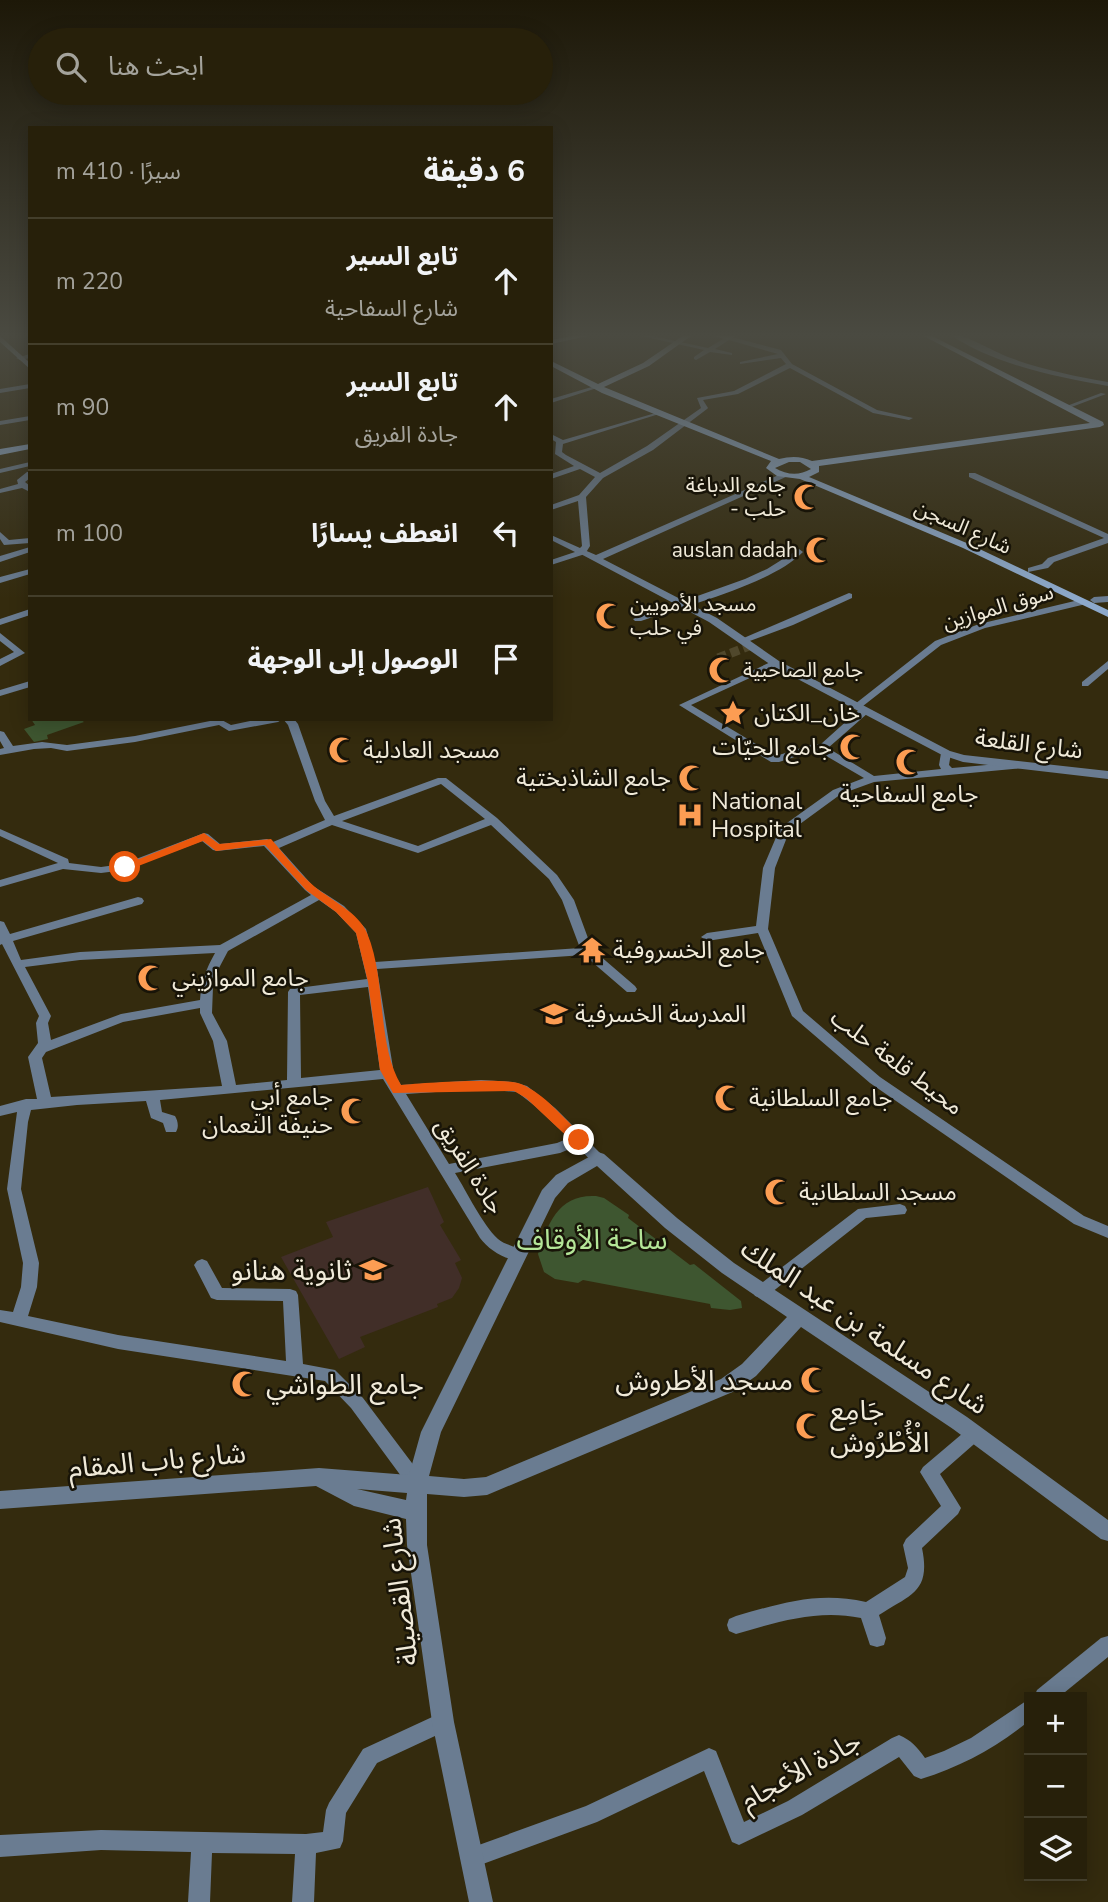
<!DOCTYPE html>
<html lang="ar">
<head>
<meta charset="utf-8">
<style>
  :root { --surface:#27200a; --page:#2f2813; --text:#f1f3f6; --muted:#a4a39c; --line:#433e2b }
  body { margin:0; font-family:"Nunito Sans","Noto Sans Arabic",sans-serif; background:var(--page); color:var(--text); direction:rtl }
  .controls { position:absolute; right:21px; bottom:21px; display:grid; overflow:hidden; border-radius:0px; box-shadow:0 4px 18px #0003 }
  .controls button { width:63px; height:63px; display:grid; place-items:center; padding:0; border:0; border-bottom:2px solid var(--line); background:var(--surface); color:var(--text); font:35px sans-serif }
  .stop { position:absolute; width:21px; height:21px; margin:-16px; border:5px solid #ea580c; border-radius:50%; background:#fff }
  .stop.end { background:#ea580c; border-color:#fff; box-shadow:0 2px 7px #0008 }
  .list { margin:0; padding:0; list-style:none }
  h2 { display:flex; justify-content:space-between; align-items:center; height:91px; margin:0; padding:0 28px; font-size:30px }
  h2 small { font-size:23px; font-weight:400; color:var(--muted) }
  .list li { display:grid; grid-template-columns:46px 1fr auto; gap:21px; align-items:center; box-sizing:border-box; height:126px; padding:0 28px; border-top:2px solid var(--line) }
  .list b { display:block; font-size:26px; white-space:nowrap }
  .list p { margin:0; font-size:23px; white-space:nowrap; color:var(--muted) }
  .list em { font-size:23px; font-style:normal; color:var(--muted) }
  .icon { flex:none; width:38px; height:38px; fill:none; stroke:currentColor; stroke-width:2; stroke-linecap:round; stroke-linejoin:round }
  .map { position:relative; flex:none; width:1108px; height:1902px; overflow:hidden; direction:ltr }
  .search { position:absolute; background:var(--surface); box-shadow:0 4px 18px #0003; left:28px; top:28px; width:525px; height:77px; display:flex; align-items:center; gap:18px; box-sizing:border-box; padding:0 24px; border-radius:38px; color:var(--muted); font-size:26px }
  .panel { position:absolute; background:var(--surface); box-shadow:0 4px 18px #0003; left:28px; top:126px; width:525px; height:595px; border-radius:0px; direction:rtl }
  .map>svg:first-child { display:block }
  .education { fill:#412e28 }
  .green { fill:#3e5630 }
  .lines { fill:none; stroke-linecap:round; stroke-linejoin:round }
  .river { fill:#051d33; fill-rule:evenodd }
  .minor-tunnel { stroke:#50482c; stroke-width:9; stroke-dasharray:9 4.5; stroke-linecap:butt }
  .minor { fill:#6a7c91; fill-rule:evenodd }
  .tertiary { fill:#6a7c91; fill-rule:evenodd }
  .secondary { fill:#8da9cb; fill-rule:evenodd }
  .route { fill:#ea580c }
  .labels { text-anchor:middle; stroke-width:5; stroke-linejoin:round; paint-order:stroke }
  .far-poi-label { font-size:21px; fill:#f0ead9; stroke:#181408; text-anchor:end }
  .far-street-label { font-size:21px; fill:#f0ead9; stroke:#181408 }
  .poi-label { font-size:24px; fill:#f0ead9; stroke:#181408; text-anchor:start }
  .street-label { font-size:24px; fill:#f0ead9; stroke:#181408 }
  .near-park-label { font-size:28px; fill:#b4e698; stroke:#181408 }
  .near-poi-label { font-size:28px; fill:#f0ead9; stroke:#181408; text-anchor:end }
  .near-street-label { font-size:28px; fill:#f0ead9; stroke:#181408 }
</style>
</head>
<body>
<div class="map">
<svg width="1108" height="1902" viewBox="0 0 1108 1902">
  <rect width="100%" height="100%" fill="#342b0e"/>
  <polygon class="education" points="428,1187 444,1222 440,1225 461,1260 455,1263 462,1278 459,1288 452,1298 437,1304 438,1307 360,1337 365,1347 339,1359 281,1257 333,1237 326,1222"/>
  <g class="green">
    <polygon points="31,719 80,719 84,722 47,735 48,739 34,742 24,729 35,725"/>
    <path d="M596 1196 604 1198 629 1215 628 1218 690 1265 694 1264 741 1301 742 1308 730 1310 711 1308 710 1304 583 1280 578 1283 555 1279 544 1272 538 1254C548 1222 559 1194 596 1196Z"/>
  </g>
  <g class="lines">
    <polygon class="river" points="30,334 30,340 25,339 25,335"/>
    <polyline class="minor-tunnel" points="718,658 752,645"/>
    <g class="minor">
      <polygon points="628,333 639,333 708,348 728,336 781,350 792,364 877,410 913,418 909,420 873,413 790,368 738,394 703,400 708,408 707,409 653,450 603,478 586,497 590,546 585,554 551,565 551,560 575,552 551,540 551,535 580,548 582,546 578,501 551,510 551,505 579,495 595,477 580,469 551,479 551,474 574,466 555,454 556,442 551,439 551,434 563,440 659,412 659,414 563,444 562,452 566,455 600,473 647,446 701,408 697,398 734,391 786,364 781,358 740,364 740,362 778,354 729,340 715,349 732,353 732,355 710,352 696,360 694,359 694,357 704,350"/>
      <path d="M948 333C962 333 993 351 1008 357 1040 369 1074 376 1108 382V386C1057 377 991 364 948 333Z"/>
      <polygon points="30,384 30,388 0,393 0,389"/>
      <polygon points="595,386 600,387 551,403 551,399"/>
      <polygon points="1101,393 1106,394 1069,408 1064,407"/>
      <polygon points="30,416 30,420 0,425 0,421"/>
      <polygon points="30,462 30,466 0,473 0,469"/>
      <polygon points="27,472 30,472 30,478 25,482 30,486 30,492 22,488 0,493 0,489 18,484 17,480"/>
      <polygon points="969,473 975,473 1108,534 1108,543 1054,562 1048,568 1028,572 1028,568 1042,564 1048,558 1104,538 969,477"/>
      <polygon points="0,532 9,540 30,538 30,543 4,545 0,539"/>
      <polygon points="30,547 30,552 0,562 0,556"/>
      <path d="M799 549 803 552C772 584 685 606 641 621H635L633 619 745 579 767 569Z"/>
      <polygon points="30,569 30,574 0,583 0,577"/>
      <polygon points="849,593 852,594 852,598 793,625 747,642 741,642 739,640"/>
      <polygon points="1108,596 1108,602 1094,603 1090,600 1094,597"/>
      <polygon points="1083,599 1087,602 1086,604 985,628 941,645 863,706 860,707 855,704 935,641 979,624"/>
      <polygon points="30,609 30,615 0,625 0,619"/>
      <polygon points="0,633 25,653 0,666 0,659 14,652 0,641"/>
      <polygon points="775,660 780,663 778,665 691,705 776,756 813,744 821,744 860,709 868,709 868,713 828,748 874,776 941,769 939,765 941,753 946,750 951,753 949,765 952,768 1022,762 1027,765 1022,768 874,782 841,794 789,832 775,868 768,929 803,1011 880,1077 1084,1216 1108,1226 1108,1238 1074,1224 870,1083 792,1016 758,933 707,941 701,937 707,933 756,926 763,868 780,828 833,790 864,778 816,750 779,762 771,762 679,705"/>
      <polygon points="1108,661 1108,669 1088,686 1082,686 1082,682"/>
      <polygon points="30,681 30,687 0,696 0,690"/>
      <polygon points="220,719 231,725 260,719 283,719 278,722 229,731 219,725 135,742 67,751 51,748 34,749 0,755 0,749 4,748 0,741 0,731 4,732 13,746 42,742 67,745 135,736"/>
      <path d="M283 719H294L298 724 325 801 334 816 438 778H446L497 818 557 875 574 900 592 949 635 986 637 989 635 992H627L584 955 377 969 394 1074 401 1085 481 1080 513 1082 527 1086 555 1108 605 1158 603 1162C592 1165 585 1154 577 1146L560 1153 455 1173C467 1192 482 1224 498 1239 506 1246 519 1246 526 1255L523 1259C508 1263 489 1250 480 1238L383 1079 160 1100 162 1112 175 1116C178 1121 179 1127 176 1132H166L163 1123 151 1118 146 1101 77 1105 31 1110 28 1122 21 1189 39 1263 37 1287 28 1316 118 1335 286 1361 283 1301 217 1300 211 1298 194 1265 197 1261 202 1259 207 1261 222 1288 290 1289 296 1291 298 1295 303 1364 335 1370 363 1398 424 1479 427 1485 424 1491 418 1493 412 1491 351 1408 325 1381 118 1349 0 1322V1310L13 1312 21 1287 23 1263 7 1189 17 1112 0 1116V1106L26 1099H37L28 1057 38 1043 36 1023 39 1016 2 944 0 945V921L4 922 10 934 138 897 142 898 144 901 142 904 13 941 21 960 80 952 220 945 311 895 305 890 264 846 217 851 213 850 202 841 125 870 101 873 63 869 0 887V880L58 863 0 836V829L68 859 69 863 101 867 123 864 204 833 208 834 220 844 267 839 273 842 325 820 315 801 288 725ZM441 784 485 819 418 846 342 821ZM332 825 418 853 491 825 549 879 562 900 580 948 375 962 366 929 344 906 313 886 279 848ZM319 900 336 912 356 933 367 979 290 989 288 992 287 1080 236 1085 227 1041 212 1013 213 987 219 968 228 951ZM215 953C206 969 201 982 200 1000L121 1014 51 1040 48 1023 51 1016 25 967 80 960ZM368 987 380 1070 301 1078 300 995ZM200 1008V1013L213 1041 222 1086 51 1097 42 1058 46 1052 123 1022ZM481 1089 517 1092 535 1106 569 1138 557 1143 449 1164 406 1094Z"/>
      <polygon points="900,1204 905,1206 907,1210 905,1214 866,1218 767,1296 761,1298 755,1296 753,1292 755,1288 858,1209"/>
      <path d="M975 1426 981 1428 983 1433 981 1438 940 1474 961 1508 958 1514 922 1548C931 1592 911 1594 879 1615L886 1638 884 1645 877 1647 870 1645 861 1618C817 1609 778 1622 736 1634L729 1631 727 1625 729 1619 736 1616C782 1603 818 1591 866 1602L905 1577 908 1568 903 1545 906 1539 941 1506 920 1472 923 1467 969 1428Z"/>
      <polygon points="1108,1636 1108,1657 1059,1697 1034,1697 1037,1690 1101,1638"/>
      <path d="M1029 1699V1721C997 1747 961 1767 921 1779L914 1776 899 1757 802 1815 739 1845 732 1842 704 1771 597 1822 472 1868 465 1864 461 1857 465 1850 586 1806 709 1748 716 1751 744 1822 788 1801 892 1738 899 1735C911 1740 917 1747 925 1758L944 1751 971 1738Z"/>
      <polygon points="443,1712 450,1715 453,1722 450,1729 377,1763 346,1813 343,1841 340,1848 316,1853 314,1902 292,1902 295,1854 212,1853 210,1902 188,1902 191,1852 101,1850 0,1857 0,1835 101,1830 306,1834 323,1832 326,1810 329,1803 363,1749"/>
    </g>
    <g class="tertiary">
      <polygon points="30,354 30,358 20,360 16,358"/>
      <polygon points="781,474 788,476 603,559 717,618 779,661 950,751 964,755 1108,771 1108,779 963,762 942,755 771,665 709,622 577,552 582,549 596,555"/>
      <path d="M598 1152 604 1154 677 1218 734 1263 967 1417 1108 1520V1541L1101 1539 953 1429 801 1327 756 1376 735 1391 487 1495 464 1497 427 1494V1545L454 1722 493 1902H469L432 1722 407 1545 406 1519 354 1506 316 1486 0 1509V1491L319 1468 409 1475 421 1432 542 1190 556 1175ZM597 1166 665 1228 722 1273 787 1317 742 1364 721 1379 486 1477 464 1479 429 1476 441 1432 555 1198 568 1183ZM357 1489 407 1493 406 1500Z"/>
    </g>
    <g class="secondary">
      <polygon points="587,333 601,333 551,344 551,340"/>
      <path d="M687 333H695L649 366 604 387 779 459C791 456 801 456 812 461L1090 423 918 333H926L1103 422 1104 425 1100 427 819 466V472L809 477 969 544 1108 610V617L963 548 800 479 777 476 766 468 771 461 602 393 551 366V361L598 384 643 363ZM789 462H800L811 469C799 476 787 475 775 468Z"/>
      <polygon points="703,333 727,336 743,333 728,340"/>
      <polygon points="0,336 30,363 30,369 0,342"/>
      <polygon points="30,444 30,449 0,455 0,449"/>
    </g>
  </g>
  <linearGradient id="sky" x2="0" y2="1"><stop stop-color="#1d1808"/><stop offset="0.56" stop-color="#4a4a41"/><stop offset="1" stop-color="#4a4a41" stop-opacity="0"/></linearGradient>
  <rect width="1108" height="599" fill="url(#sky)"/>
  <path class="route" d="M204 833 219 844 271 839C285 855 299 874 315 887 331 900 359 913 367 933 387 980 376 1042 401 1085 420 1083 507 1077 521 1084 545 1094 564 1119 583 1136V1143H574L526 1098 514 1091 393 1093 380 1070 368 982 356 933 336 912 306 890 265 845 216 851 203 841 128 870 119 867Z"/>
  <defs>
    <g id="mosque-bare" transform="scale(2.1)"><path d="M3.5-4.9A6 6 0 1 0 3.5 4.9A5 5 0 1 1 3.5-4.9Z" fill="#fc9d53" stroke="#181408" stroke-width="2.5" paint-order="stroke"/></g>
    <g id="sight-bare" transform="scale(2.1)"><path d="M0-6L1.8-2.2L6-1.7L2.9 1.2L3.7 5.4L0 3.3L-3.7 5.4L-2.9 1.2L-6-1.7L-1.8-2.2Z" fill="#fc9d53" stroke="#181408" stroke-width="2.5" paint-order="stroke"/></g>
    <g id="hospital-bare" transform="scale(2.1)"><path d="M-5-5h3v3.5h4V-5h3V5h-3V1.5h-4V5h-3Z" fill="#fc9d53" stroke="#181408" stroke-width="2.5" paint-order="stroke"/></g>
    <g id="temple-bare" transform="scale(2.1)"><path d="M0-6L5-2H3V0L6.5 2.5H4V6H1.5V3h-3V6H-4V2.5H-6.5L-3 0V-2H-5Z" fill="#fc9d53" stroke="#181408" stroke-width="2.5" paint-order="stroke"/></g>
    <g id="school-bare" transform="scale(2.1)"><path d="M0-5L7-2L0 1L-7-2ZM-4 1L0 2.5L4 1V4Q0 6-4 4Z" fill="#fc9d53" stroke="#181408" stroke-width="2.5" paint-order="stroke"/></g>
  </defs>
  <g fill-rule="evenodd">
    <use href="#mosque-bare" x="807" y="497"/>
    <use href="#mosque-bare" x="819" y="550"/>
    <use href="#mosque-bare" x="609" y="616"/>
    <use href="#mosque-bare" x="722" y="670"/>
    <use href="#sight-bare" x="733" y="713"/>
    <use href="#mosque-bare" x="853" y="747"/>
    <use href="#mosque-bare" x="342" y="750"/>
    <use href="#mosque-bare" x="909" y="762"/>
    <use href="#mosque-bare" x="692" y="778"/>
    <use href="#hospital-bare" x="690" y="815"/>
    <use href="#temple-bare" x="592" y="950"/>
    <use href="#mosque-bare" x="151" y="978"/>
    <use href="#school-bare" x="554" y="1014"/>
    <use href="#mosque-bare" x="728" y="1098"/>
    <use href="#mosque-bare" x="354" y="1111"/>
    <use href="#mosque-bare" x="778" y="1192"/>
    <use href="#school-bare" x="373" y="1270"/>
    <use href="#mosque-bare" x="814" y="1380"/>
    <use href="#mosque-bare" x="245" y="1384"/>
    <use href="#mosque-bare" x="809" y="1426"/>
  </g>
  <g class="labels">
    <g class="far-poi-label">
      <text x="786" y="492">جامع الدباغة<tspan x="786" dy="24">- حلب</tspan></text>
      <text x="798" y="557">auslan dadah</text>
      <text x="630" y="611" text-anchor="start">مسجد الأمويين<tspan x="630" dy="24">في حلب</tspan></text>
      <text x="743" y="677" text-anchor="start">جامع الصاحبية</text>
    </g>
    <g class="far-street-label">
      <text transform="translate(963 527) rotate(24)" y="7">شارع السجن</text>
      <text transform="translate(998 607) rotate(-16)" y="7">سوق الموازين</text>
    </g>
    <g class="poi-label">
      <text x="754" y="721">خان_الكتان</text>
      <text x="832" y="755" text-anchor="end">جامع الحيّات</text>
      <text x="363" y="758">مسجد العادلية</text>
      <text x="671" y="786" text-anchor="end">جامع الشاذبختية</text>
      <text x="909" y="802" text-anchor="middle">جامع السفاحية</text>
      <text x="711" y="809">National<tspan x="711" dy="28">Hospital</tspan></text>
      <text x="613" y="958">جامع الخسروفية</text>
      <text x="172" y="986">جامع الموازيني</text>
      <text x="575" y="1022">المدرسة الخسرفية</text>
      <text x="333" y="1105" text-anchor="end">جامع أبي<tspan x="333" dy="28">حنيفة النعمان</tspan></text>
      <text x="749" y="1106">جامع السلطانية</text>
      <text x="799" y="1200">مسجد السلطانية</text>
    </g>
    <g class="street-label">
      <text transform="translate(1029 744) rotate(7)" y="8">شارع القلعة</text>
      <text transform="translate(897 1062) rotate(37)" y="8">محيط قلعة حلب</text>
      <text transform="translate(470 1166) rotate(58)" y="8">جادة الفريق</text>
    </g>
    <g class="near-park-label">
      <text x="592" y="1249">ساحة الأوقاف</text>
    </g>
    <g class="near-poi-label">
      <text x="352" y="1280">ثانوية هنانو</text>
      <text x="793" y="1390">مسجد الأطروش</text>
      <text x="266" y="1394" text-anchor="start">جامع الطواشي</text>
      <text x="830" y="1420" text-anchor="start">جَامِع<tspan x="830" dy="32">الْأُطْرُوش</tspan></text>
    </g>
    <g class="near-street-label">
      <text transform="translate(865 1326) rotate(34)" y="10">شارع مسلمة بن عبد الملك</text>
      <text transform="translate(157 1460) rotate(-5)" y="10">شارع باب المقام</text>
      <text transform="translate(399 1592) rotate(-97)" y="10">شارع القصيلة</text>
      <text transform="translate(800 1770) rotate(-29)" y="10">جادة الأعجام</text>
    </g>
  </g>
</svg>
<div class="controls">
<button>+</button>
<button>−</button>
<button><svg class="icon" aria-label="layers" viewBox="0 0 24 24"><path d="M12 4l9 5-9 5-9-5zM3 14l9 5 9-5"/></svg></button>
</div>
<div class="stop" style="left:125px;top:867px"></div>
<div class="stop end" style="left:579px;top:1140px"></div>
<div class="search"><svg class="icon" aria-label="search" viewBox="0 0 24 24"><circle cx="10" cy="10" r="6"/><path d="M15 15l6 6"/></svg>ابحث هنا</div>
<section class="panel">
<h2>6 دقيقة<small>سيرًا · 410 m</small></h2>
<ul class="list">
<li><svg class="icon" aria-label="ahead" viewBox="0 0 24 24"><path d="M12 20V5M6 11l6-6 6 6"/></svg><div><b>تابع السير</b><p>شارع السفاحية</p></div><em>220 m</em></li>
<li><svg class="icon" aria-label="ahead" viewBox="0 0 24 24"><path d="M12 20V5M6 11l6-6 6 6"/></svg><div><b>تابع السير</b><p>جادة الفريق</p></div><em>90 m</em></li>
<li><svg class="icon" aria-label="left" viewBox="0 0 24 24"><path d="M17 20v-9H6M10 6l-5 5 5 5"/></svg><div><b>انعطف يسارًا</b></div><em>100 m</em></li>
<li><svg class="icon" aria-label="arrive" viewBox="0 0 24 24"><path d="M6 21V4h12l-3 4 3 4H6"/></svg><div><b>الوصول إلى الوجهة</b></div></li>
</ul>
</section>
</div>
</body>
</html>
